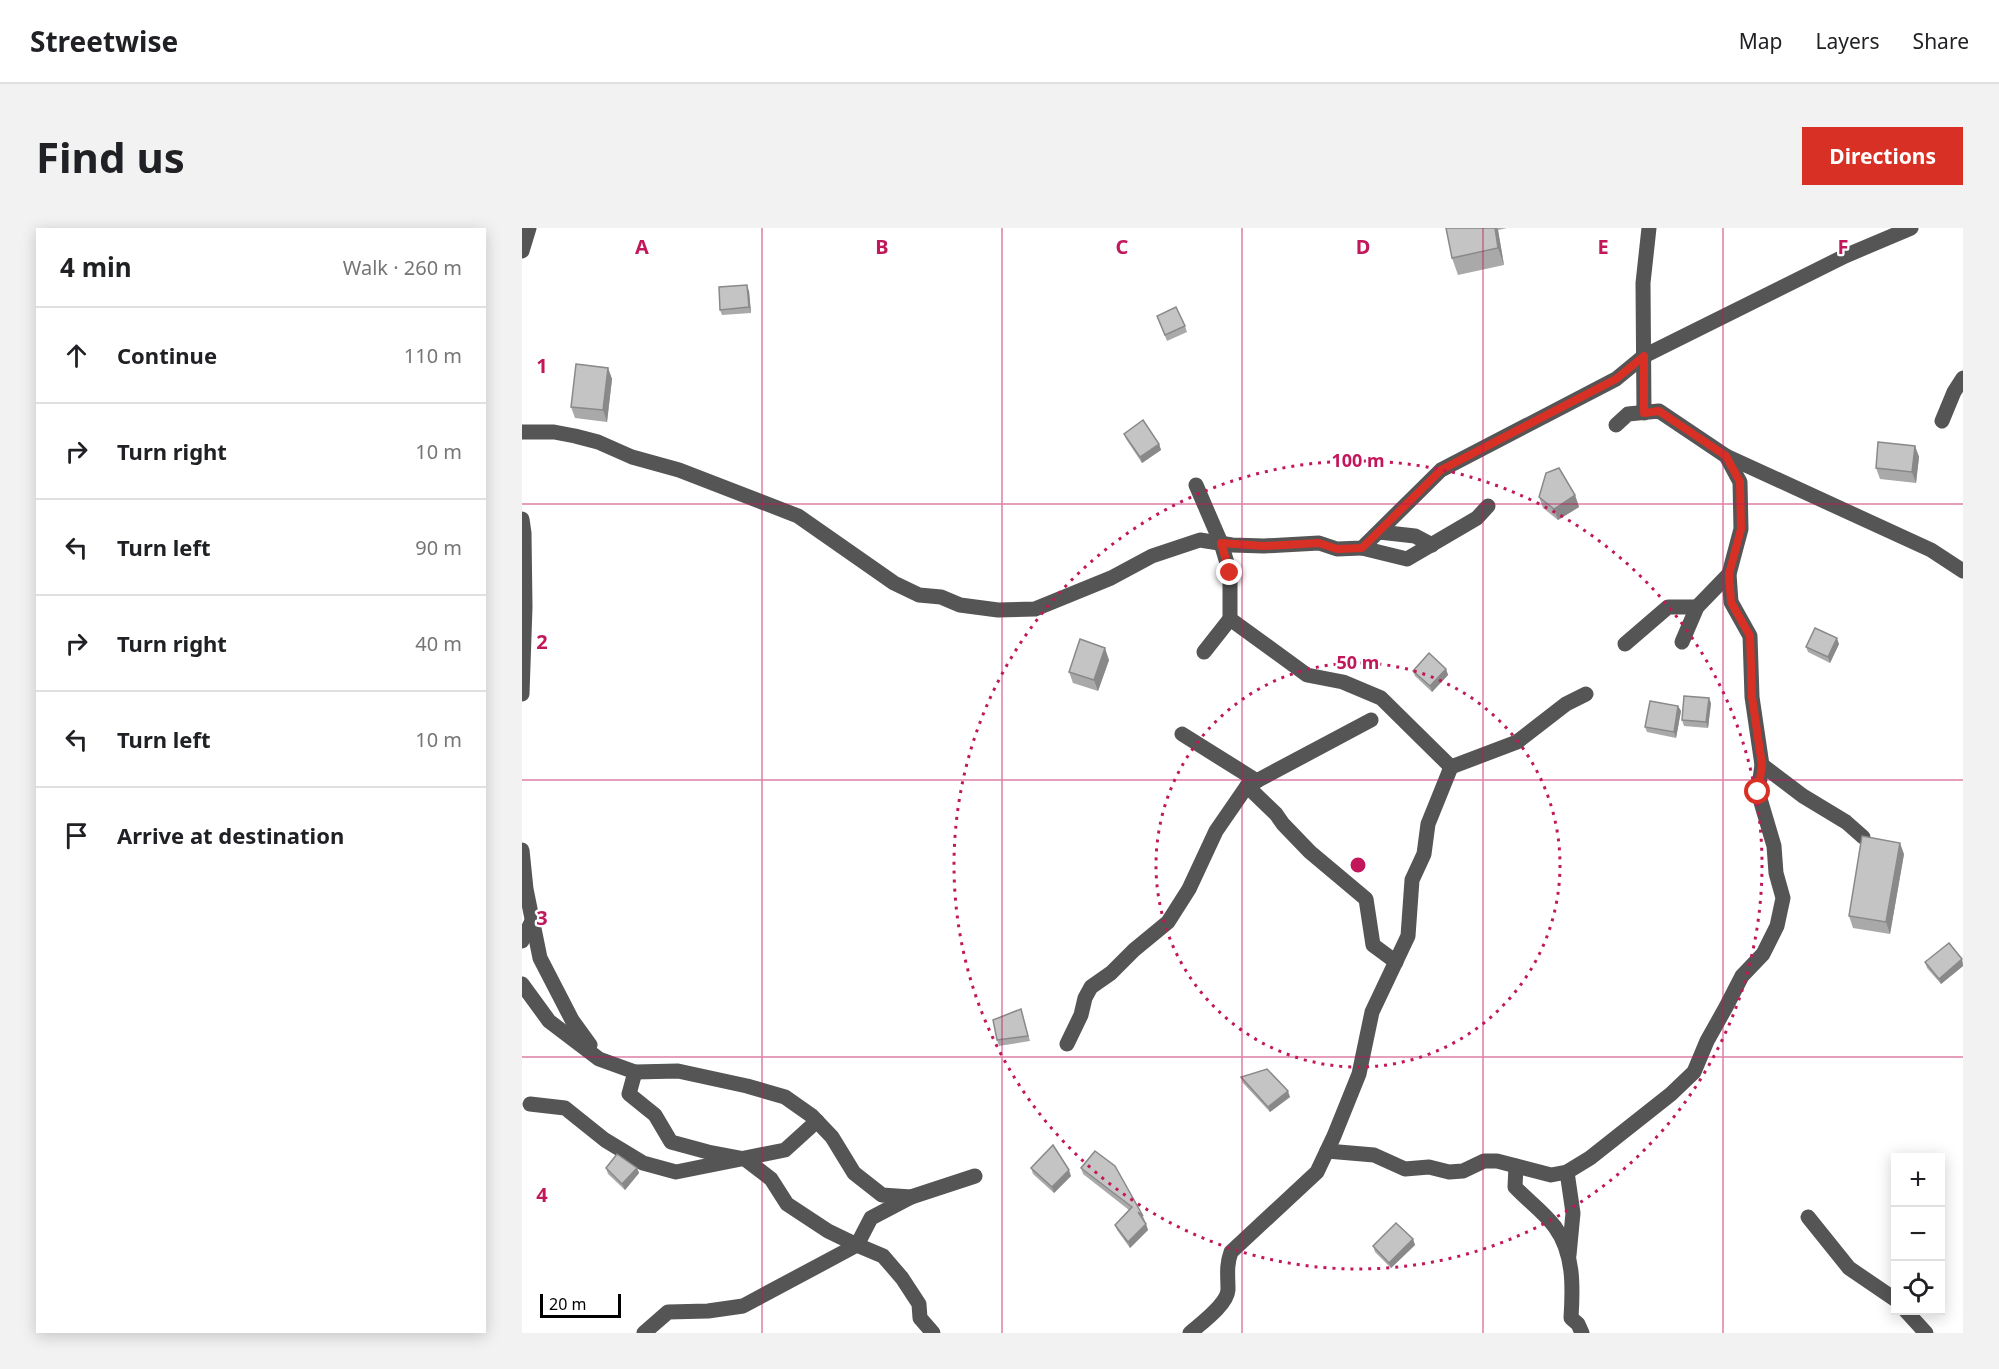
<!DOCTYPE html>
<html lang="en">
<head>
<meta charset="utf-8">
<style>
  :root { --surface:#fff; --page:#f2f2f2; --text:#202124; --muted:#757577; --line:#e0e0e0; --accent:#d93025 }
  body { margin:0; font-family:"Noto Sans",sans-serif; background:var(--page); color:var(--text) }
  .controls { position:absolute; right:18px; bottom:18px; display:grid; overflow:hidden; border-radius:0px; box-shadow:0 3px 15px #0003 }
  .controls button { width:54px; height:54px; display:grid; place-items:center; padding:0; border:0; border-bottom:2px solid var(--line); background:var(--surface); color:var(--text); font:30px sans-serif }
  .scale { position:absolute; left:18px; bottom:15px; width:81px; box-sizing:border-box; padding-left:6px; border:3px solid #000; border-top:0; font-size:16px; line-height:21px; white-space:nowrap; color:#000; -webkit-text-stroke:4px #fff; paint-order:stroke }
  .stop { position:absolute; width:18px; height:18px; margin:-14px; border:4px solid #d93025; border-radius:50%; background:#fff }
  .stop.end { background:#d93025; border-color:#fff; box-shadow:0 2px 6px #0008 }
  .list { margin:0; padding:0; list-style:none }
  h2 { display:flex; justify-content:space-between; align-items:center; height:78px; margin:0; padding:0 24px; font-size:26px }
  h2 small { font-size:20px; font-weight:400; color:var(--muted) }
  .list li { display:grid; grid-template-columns:39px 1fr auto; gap:18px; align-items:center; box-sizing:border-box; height:96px; padding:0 24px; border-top:2px solid var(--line) }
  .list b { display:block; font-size:22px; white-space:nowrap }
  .list em { font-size:20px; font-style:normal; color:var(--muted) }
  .icon { flex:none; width:33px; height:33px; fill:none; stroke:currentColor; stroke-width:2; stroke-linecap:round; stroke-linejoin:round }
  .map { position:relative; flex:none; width:1441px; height:1105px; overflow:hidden; border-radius:0px }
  header { display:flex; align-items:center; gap:36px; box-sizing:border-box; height:84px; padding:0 30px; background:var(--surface); border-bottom:2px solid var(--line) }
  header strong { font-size:28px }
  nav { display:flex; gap:33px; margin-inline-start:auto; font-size:21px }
  .intro { display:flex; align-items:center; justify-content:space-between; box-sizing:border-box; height:144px; padding:0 36px }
  h1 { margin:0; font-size:42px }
  .button { padding:15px 27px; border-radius:0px; background:var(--accent); color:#fff; font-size:21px; font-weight:700 }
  main { display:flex; gap:36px; padding:0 36px }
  aside { flex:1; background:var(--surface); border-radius:0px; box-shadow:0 3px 15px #0003 }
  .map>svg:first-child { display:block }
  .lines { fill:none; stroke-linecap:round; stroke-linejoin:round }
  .minor { stroke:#555; stroke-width:15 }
  .wall { fill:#a9a9a9 }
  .shaded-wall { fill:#898989 }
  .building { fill:#c4c4c4; stroke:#898989; stroke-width:1.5 }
  .route { stroke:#d93025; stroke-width:8 }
  .grid { fill:none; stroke:#c2185b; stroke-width:1.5; stroke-opacity:0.55 }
  .ring { fill:none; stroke:#c2185b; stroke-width:3; stroke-dasharray:3 6 }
  .grid-label { font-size:20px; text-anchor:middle; font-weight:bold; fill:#c2185b; stroke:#fff; stroke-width:4.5; stroke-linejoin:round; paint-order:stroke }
  .centre { fill:#c2185b; stroke:#fff; stroke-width:3 }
  .ring-label { font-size:18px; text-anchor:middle; font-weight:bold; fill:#c2185b; stroke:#fff; stroke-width:4.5; stroke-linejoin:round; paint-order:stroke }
</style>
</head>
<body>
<header>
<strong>Streetwise</strong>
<nav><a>Map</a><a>Layers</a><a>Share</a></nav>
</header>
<div class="intro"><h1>Find us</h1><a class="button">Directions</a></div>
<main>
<aside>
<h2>4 min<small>Walk · 260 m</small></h2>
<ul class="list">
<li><svg class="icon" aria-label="ahead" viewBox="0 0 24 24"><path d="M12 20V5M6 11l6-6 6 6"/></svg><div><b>Continue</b></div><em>110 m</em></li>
<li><svg class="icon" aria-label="right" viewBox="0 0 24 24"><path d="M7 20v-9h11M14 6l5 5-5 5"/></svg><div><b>Turn right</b></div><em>10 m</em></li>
<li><svg class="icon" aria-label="left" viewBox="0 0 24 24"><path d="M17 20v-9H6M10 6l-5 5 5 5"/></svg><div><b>Turn left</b></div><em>90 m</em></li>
<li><svg class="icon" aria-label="right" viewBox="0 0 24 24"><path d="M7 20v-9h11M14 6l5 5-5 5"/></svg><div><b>Turn right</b></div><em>40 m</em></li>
<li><svg class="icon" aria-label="left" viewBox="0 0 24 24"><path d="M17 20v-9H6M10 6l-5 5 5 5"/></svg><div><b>Turn left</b></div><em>10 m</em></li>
<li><svg class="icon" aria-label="arrive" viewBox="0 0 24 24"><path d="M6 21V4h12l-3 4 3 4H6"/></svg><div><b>Arrive at destination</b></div></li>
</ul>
</aside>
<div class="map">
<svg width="1441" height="1105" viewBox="0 0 1441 1105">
  <rect width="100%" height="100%" fill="#fff"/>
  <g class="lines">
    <g class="minor">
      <polyline points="0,23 7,0"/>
      <polyline points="1122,185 1121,55 1127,0"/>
      <polyline points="1420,193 1432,164 1441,150"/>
      <polyline points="0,204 32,204 53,208 76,214 110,229 157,242 276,288 372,355 397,367 419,369 438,377 476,382 513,381 589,350 630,328 678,312 710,317 742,318 797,315 815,321 840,320 919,242 1094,151 1122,128 1323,28 1389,0"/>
      <polyline points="1204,228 1409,322 1441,343"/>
      <polyline points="674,257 699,315 708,345 708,391 785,447 821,454 859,470 929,539 995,514 1044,476 1064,466"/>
      <polyline points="0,291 2,305 3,379 0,466"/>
      <polyline points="857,304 893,308 910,317"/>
      <polyline points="840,320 885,331 955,290 966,278"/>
      <polyline points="1160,414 1175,379 1207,346"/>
      <polyline points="1103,416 1146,379 1175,379"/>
      <polyline points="682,424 708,391"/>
      <polyline points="660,506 735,553"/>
      <polyline points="1240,537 1281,568 1324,594 1341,609"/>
      <polyline points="725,558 754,586 761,596 788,624 844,671 851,717 874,734"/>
      <polyline points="0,622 4,661 18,730 50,792 68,817"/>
      <polyline points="0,713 10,693"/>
      <polyline points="0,756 27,793 77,831 113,844 156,843 225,858 263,869 290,888 310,909 332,945 360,967 389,969 453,948"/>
      <polyline points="545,816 559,787 563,770 569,759 589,745 612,722 646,694 667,661 694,603 725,558 849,492"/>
      <polyline points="113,844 107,866 133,887 149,914 186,924 223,931 249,951 265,976 306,1003 335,1017 361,1028 380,1050 397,1076 398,1090 411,1105"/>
      <polyline points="8,876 43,880 83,912 121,935 154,944 263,922 295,893"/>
      <polyline points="805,923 852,927 883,941 907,939 927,944 941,943 962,933 975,933 1029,947 1045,944 1068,930 1149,866 1172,844 1185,813 1204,779 1220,748 1241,726 1255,698 1261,670 1254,645 1252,618 1236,564 1240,537 1230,469 1228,408 1209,374 1207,346 1219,301 1218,254 1204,228 1137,183 1106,186 1094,197"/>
      <path d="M994 938 993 959C1005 972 1022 984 1033 999 1052 1025 1051 1059 1049 1090L1056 1096 1060 1105"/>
      <polyline points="1045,944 1051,985 1047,1027"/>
      <polyline points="1286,989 1327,1040 1374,1072"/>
      <polyline points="1383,1082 1404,1105"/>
      <polyline points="122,1105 146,1084 186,1083 221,1078 335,1017 349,990 389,969"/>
      <path d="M668 1105C678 1096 705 1077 706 1062 706 1048 704 1038 709 1024L795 944 812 908 837 846 850 784 886 708 890 652 902 626 906 596 929 539"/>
    </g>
  </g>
  <g class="wall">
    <polygon points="924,0 985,0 976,2 982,37 936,47 930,30"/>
    <polygon points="227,63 229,85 200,87 198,82"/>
    <polygon points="637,93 663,98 665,104 645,113"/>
    <polygon points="86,140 90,151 85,194 53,190 49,179"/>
    <polygon points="602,206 637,216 639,222 620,235 604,211"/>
    <polygon points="1393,218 1397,229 1394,255 1358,251 1354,240"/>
    <polygon points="1053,267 1057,279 1036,292 1021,280 1017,269"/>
    <polygon points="1317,416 1308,435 1286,424 1284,419"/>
    <polygon points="587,432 576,463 551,455 547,444"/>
    <polygon points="924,441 926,447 910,464 893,448 891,443"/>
    <polygon points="1189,475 1186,500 1162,498 1160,492"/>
    <polygon points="1156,478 1159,483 1154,510 1125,504 1123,499"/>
    <polygon points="1382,626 1368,706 1331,700 1327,688"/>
    <polygon points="1440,731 1441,738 1419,756 1405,740 1403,734"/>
    <polygon points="499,781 508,813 477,818 475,812"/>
    <polygon points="719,849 768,869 748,884 721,855"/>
    <polygon points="84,940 115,940 117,945 103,962 86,946"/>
    <polygon points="509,940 549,948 532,965 511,946"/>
    <polygon points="559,940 621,988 623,993 622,992 626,1002 608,1020 595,1002 593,997 607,982 561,946"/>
    <polygon points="891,1011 893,1017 869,1040 853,1024 851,1018"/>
  </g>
  <g class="shaded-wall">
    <polygon points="973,0 975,0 976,2 982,37 976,20"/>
    <polygon points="225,57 227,63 229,85 227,79"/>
    <polygon points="86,140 90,151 85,194 81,182"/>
    <polygon points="637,216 639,222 620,235 618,229"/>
    <polygon points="1393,218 1397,229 1394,255 1390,244"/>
    <polygon points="1053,267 1057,279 1036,292 1032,281"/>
    <polygon points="1315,410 1317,416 1308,435 1306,429"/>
    <polygon points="583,420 587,432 576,463 572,452"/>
    <polygon points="924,441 926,447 910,464 908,458"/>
    <polygon points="1187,470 1189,475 1186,500 1184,494"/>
    <polygon points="1156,478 1159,483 1154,510 1152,504"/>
    <polygon points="1378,615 1382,626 1368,706 1364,694"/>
    <polygon points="1440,731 1441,738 1419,756 1417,751"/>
    <polygon points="766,863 768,869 748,884 746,879"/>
    <polygon points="115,940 117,945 103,962 100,956"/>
    <polygon points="547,942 549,948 532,965 530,959"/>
    <polygon points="624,996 626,1002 608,1020 606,1014"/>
    <polygon points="891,1011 893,1017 869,1040 867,1035"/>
  </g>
  <g class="building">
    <polygon points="924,0 973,0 976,20 930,30"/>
    <polygon points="225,57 227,79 198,82 197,59"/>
    <polygon points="654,79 663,98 643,107 635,88"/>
    <polygon points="54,136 86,140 81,182 49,179"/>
    <polygon points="621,192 637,216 618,229 602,206"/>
    <polygon points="1356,214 1393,218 1390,244 1354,240"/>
    <polygon points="1037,240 1053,267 1032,281 1017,269 1024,245"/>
    <polygon points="1293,400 1315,410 1306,429 1284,419"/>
    <polygon points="558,411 583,420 572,452 547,444"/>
    <polygon points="907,425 924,441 908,458 891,443"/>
    <polygon points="1162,468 1187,470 1184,494 1160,492"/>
    <polygon points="1128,473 1156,478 1152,504 1123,499"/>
    <polygon points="1340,608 1378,615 1364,694 1327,688"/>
    <polygon points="1427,715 1440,731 1417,751 1403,734"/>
    <polygon points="499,781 506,808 475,812 471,792"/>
    <polygon points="745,841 766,863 746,879 719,849"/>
    <polygon points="531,917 547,942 530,959 509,940"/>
    <polygon points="573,923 593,938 621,988 616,984 624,996 606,1014 593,997 610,979 559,940"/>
    <polygon points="95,926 115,940 100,956 84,940"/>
    <polygon points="874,995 891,1011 867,1035 851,1018"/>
  </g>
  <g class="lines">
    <polyline class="route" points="708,345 699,315 742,318 797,315 815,321 840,320 919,242 1094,151 1122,128 1122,185 1137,183 1204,228 1218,254 1219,301 1207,346 1209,374 1228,408 1230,469 1240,537 1236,564"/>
  </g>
  <path class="grid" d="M240 0V1105M480 0V1105M720 0V1105M961 0V1105M1201 0V1105M0 276H1441M0 552H1441M0 829H1441"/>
  <g class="ring">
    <circle cx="836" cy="637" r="202"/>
    <circle cx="836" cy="637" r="404"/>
  </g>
  <g class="grid-label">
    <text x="120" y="26">A</text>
    <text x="360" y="26">B</text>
    <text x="600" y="26">C</text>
    <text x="841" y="26">D</text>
    <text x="1081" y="26">E</text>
    <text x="1321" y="26">F</text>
    <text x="20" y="145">1</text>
    <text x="20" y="421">2</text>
    <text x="20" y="697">3</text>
    <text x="20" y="974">4</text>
  </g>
  <circle cx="836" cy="637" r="9" class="centre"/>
  <g class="ring-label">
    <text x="836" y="239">100 m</text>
    <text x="836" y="441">50 m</text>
  </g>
</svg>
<div class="controls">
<button>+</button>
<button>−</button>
<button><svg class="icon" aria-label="locate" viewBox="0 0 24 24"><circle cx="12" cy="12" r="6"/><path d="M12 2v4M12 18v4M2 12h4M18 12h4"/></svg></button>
</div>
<div class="scale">20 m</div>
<div class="stop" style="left:1236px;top:564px"></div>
<div class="stop end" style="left:708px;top:345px"></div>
</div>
</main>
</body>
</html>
